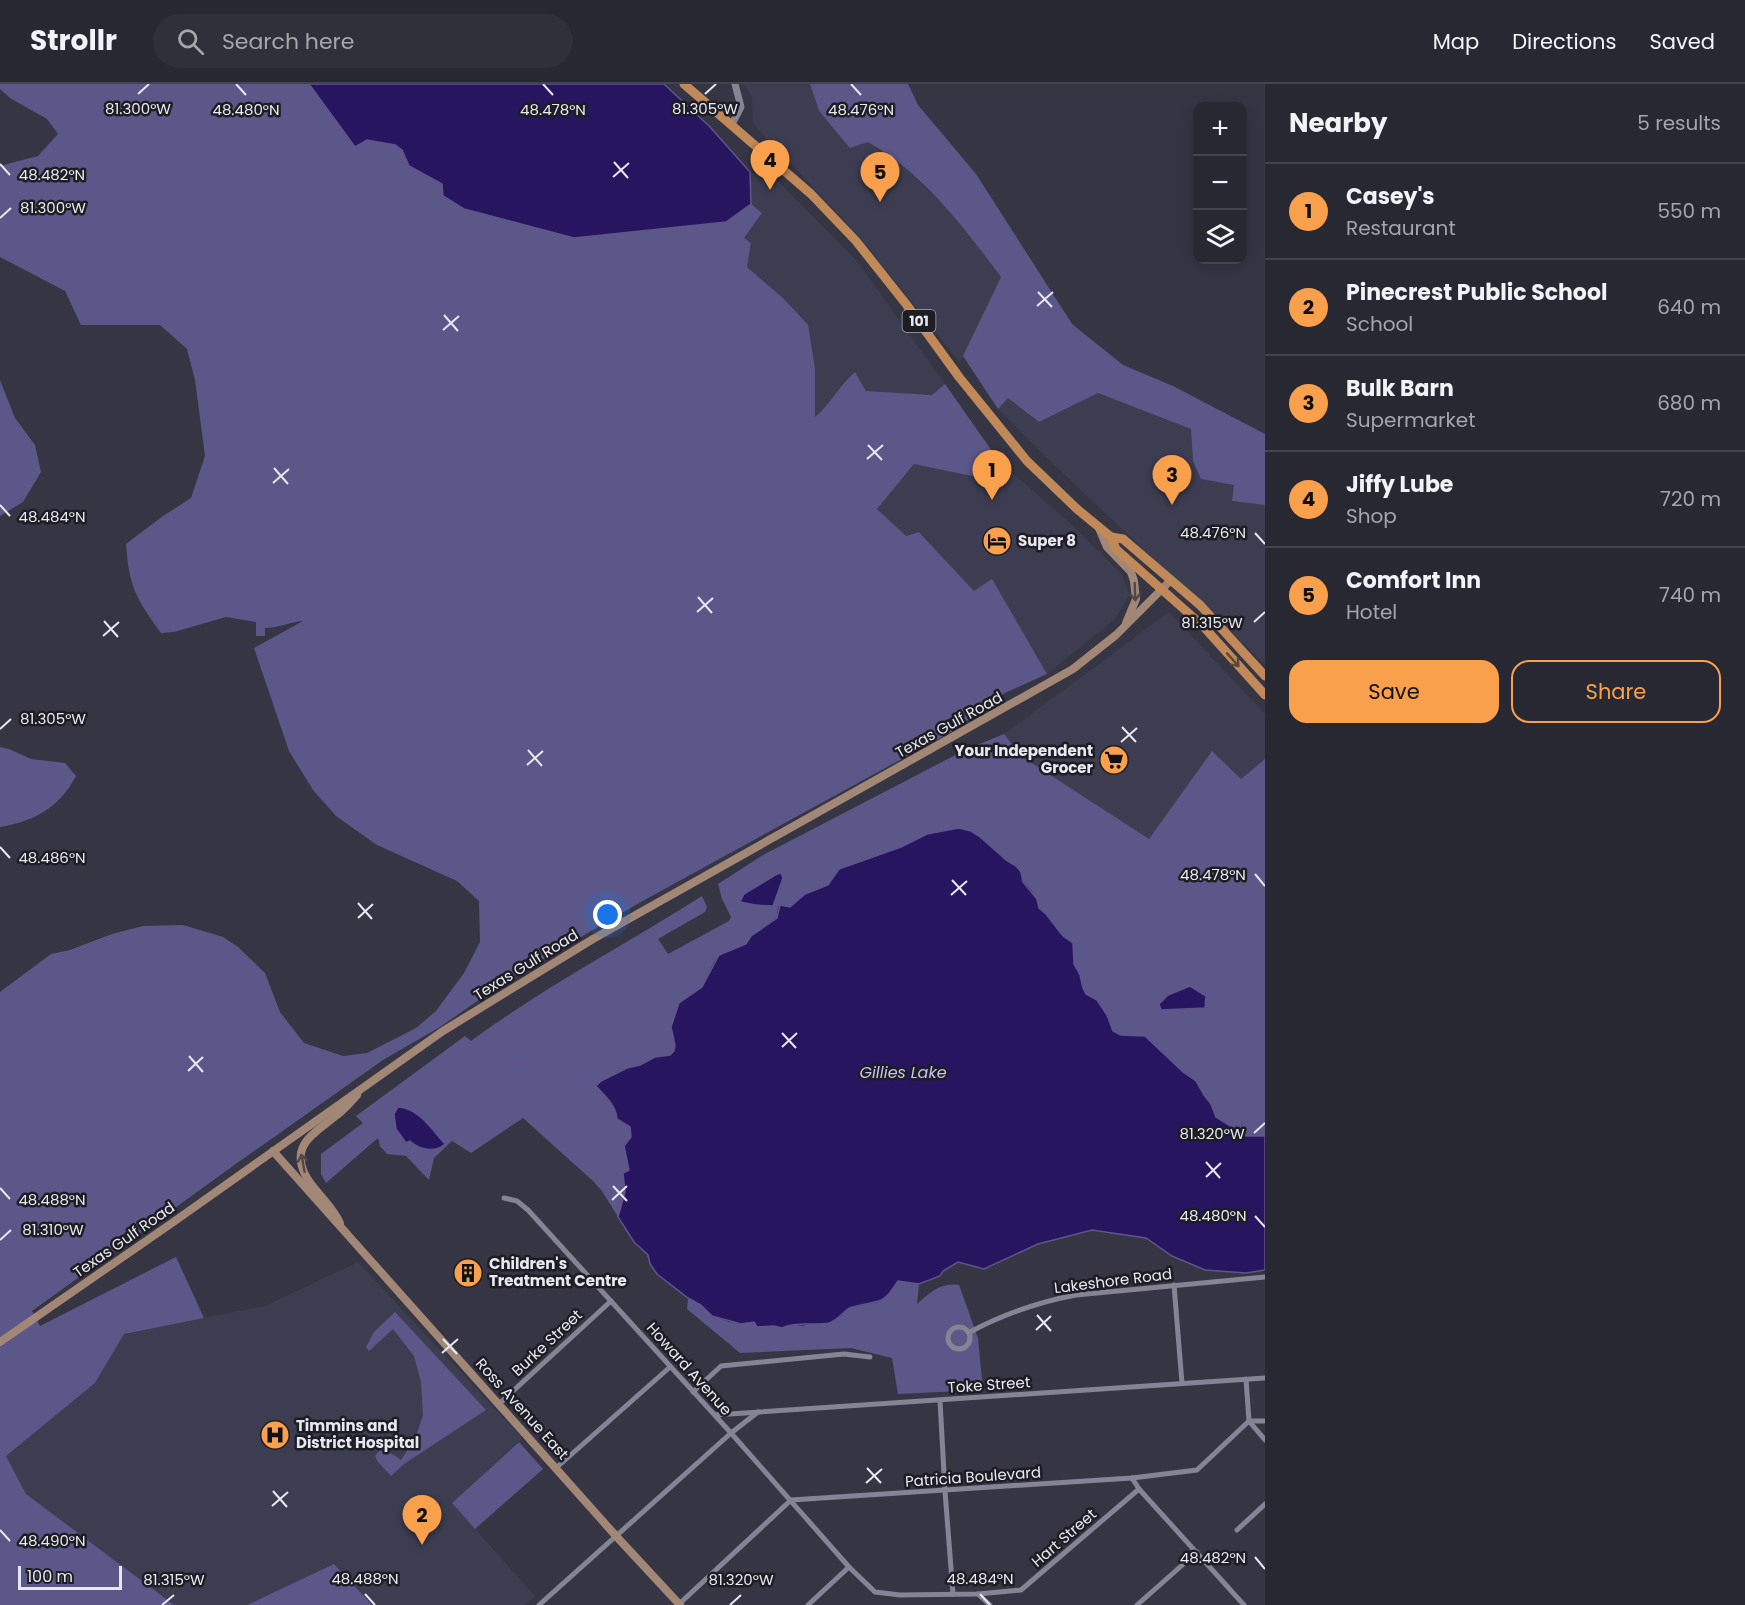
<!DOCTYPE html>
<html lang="en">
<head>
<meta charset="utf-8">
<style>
  :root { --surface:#282833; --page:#30303b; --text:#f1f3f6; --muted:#a5a6ac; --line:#44444e; --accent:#f9a04c }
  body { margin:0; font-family:Poppins,sans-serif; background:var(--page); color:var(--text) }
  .controls { position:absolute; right:18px; top:18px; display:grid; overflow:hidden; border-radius:12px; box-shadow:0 3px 15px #0003 }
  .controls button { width:54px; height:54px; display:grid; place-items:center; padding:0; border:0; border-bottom:2px solid var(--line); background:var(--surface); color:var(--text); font:30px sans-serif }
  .scale { position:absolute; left:18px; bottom:15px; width:104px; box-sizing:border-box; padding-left:6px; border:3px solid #e7e8f1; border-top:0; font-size:16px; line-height:21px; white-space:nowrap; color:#e7e8f1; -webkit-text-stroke:4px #1e1d24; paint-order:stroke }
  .you { position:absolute; left:608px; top:831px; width:21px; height:21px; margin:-15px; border:4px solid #fff; border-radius:50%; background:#1a73e8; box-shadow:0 0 0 9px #1a73e833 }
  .badge { display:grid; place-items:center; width:39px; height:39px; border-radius:50%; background:var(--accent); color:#111; font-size:20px; font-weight:700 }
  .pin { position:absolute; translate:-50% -50px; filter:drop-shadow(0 2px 3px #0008) }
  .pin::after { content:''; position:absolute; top:32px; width:21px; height:18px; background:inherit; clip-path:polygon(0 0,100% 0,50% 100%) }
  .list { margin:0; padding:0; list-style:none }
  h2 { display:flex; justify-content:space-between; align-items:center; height:78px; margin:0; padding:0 24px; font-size:26px }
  h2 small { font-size:20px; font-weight:400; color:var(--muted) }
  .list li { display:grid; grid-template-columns:39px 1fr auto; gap:18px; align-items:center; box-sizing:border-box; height:96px; padding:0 24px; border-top:2px solid var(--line) }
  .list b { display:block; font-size:22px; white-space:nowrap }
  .list p { margin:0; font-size:20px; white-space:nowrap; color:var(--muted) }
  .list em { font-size:20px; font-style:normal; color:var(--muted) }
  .actions { display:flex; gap:12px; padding:18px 24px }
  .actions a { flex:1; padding:14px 0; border:2px solid var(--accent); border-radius:18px; text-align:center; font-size:21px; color:var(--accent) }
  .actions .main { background:var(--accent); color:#111 }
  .icon { flex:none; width:33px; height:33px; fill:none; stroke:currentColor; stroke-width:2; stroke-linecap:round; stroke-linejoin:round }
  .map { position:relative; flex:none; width:1265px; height:1521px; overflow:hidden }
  header { display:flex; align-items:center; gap:36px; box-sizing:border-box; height:84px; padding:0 30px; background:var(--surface); border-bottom:2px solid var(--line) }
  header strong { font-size:28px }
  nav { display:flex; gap:33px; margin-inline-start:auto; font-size:21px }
  .search { width:420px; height:54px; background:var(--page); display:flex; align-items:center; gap:15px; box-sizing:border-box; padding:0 21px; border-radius:33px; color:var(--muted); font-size:22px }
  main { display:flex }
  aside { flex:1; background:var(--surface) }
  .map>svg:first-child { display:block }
  .built { fill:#3d3d52 }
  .green { fill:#5b5889 }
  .water { fill:#271560; stroke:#61548c; stroke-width:1.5 }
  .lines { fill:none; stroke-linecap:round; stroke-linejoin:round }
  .stream { stroke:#61548c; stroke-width:2 }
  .minor { stroke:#848495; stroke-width:5 }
  .tertiary { stroke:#848495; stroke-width:7 }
  .secondary { stroke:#a28676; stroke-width:8 }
  .primary { stroke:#c08957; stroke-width:9 }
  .oneway { stroke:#534745 }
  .oneway2 { stroke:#5f4838 }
  .ticks { fill:none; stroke:#e7e8f1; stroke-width:2 }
  .labels { text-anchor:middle; stroke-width:5; stroke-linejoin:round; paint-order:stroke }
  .shield { fill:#1e1d24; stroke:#ababb4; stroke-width:1.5 }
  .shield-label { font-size:14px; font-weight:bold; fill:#e7e8f1 }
  .poi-label { font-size:15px; font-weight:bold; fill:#e7e8f1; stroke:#1e1d24; text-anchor:start }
  .street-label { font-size:15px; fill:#e7e8f1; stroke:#1e1d24 }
  .water-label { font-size:16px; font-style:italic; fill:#c4c3ef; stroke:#1e1d24 }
  .ticks-label { font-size:15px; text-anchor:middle; fill:#e7e8f1; stroke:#1e1d24; stroke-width:5; stroke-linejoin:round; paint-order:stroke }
</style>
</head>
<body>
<header>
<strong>Strollr</strong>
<div class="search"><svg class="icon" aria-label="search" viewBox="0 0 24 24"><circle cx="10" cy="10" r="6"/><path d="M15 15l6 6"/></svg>Search here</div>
<nav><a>Map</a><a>Directions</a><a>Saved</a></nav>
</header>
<main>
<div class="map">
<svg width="1265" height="1521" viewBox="0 0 1265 1521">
  <rect width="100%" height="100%" fill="#353544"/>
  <g class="built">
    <polygon points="743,0 810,0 819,27 894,73 958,135 1001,193 960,279 859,152 753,40 752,13"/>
    <polygon points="750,88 778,97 856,176 945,300 933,311 866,307 855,288 842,299 832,316 815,333 815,285 784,215 747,183 751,159 744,154 762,129 751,120"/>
    <polygon points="1098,309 1191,345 1193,377 1235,401 1232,417 1265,421 1265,580 1049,376 998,325 1008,314 1039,338"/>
    <polygon points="999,377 1063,433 1121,489 1130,511 1114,536 1047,590 992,496 975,508 920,448 906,452 877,425 914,379 981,394"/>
    <polygon points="1169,528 1265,630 1265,675 1241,695 1212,667 1149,755 1021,672 1004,650"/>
    <polygon points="358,1178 522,1354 452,1419 535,1512 525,1521 372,1521 334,1480 247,1521 174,1521 26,1410 6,1372 95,1299 124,1250 265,1222"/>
  </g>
  <g class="green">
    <path d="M0 0H309L355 63 367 56 395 61 402 66 409 82 442 100 452 118 464 125 574 154 726 138 751 120 762 129 744 154 751 159 747 183 784 215 808 241 815 285V333C831 320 839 301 855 288L866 307 932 311 945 300 999 377 982 394 914 380 877 425 906 452 919 448 974 507 992 495 1047 590 1005 609 951 648 639 819 509 895 440 943 383 976 233 1082 32 1227 40 1242 176 1173 204 1234 124 1250 95 1299 6 1372 26 1410 174 1521H0V908L51 870 70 866 112 850 143 842 183 841 223 853 238 863 265 889 280 928 304 959 343 972 367 969 416 944 436 927 464 889 480 858 479 817 457 797 377 761 336 732 313 706 289 667 254 564 303 537C289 538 279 544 265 544V552H256V538L226 533 174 548 161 549C136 514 129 503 126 460L163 432 191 414 205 372 195 296 187 265 160 241H81L65 207 0 173V82L38 72 58 50 47 35 10 14 0 5Z"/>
    <path d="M810 0H908L918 21 976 90 1072 240 1123 281 1173 302 1265 350V421L1232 417 1234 401 1201 395 1193 377 1191 345 1098 309 1039 338 1008 314 998 325 963 272 1001 193C963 142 924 90 868 58L850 64 819 27Z"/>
    <polygon points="0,296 15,334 35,361 41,388 23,418 0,432"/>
    <path d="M1004 650 1021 672 1149 755 1212 667 1241 695 1265 675V1052H1246L1216 1033 1211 1020 1204 1011 1196 997 1183 988 1145 952 1121 951 1113 947 1107 931 1097 916 1086 910 1083 904 1080 891 1074 880 1073 859 1063 852 1046 830 1039 824 1032 807 1000 770 959 744 927 750 901 763 839 785 828 801 805 810 790 823 778 822 777 833 751 852 746 860 730 868H725L715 876 702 903 679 919 671 943 675 960 674 967 669 971 655 973 640 981 627 984 601 997 596 1002C605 1012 616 1021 617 1035L630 1043 631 1052 624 1062 629 1086 623 1089 625 1108 618 1133 602 1107 593 1097 523 1034 471 1069 452 1057 434 1074 429 1096 406 1072 387 1070 380 1062 378 1054 326 1099 321 1090V1070L363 1039 356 1032 465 952 471 957C544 903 625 861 702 812L707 823 705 828 658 855 668 870 729 837 731 833 722 815 718 800 763 771 967 665Z"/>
    <path d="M0 663 9 665 31 675 65 679 76 692C59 724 35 737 0 743Z"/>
    <path d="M898 1196 919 1200 917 1220C930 1209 940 1198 959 1201L978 1254 983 1306 898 1310 892 1274 851 1264 740 1269 687 1225 688 1214 701 1221 712 1232 729 1238 741 1240 754 1238 767 1243 774 1242 782 1244 789 1240 802 1242 840 1233 848 1224 878 1218Z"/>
    <polygon points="395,1228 486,1326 404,1380 391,1392 378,1378 375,1372 382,1363 401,1376 415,1355 423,1331 421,1298 414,1272 393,1245 369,1267 366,1263 374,1248"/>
    <polygon points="519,1358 543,1385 475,1445 452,1419"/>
    <polygon points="334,1480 372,1521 247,1521"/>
  </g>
  <g class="water">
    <polygon points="309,0 664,0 710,43 750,88 751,120 726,138 574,154 464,125 443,112 442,100 409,82 402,66 395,61 367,56 355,63"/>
    <path d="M959 744 971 747 979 752 1006 776 1016 782 1021 788 1023 798 1037 815 1039 824 1046 830 1063 852 1073 859 1074 880 1080 891 1083 904 1086 910 1097 916 1107 931 1113 947 1121 951 1145 952 1183 988 1196 997 1204 1011 1211 1020 1216 1033 1246 1052H1265V1186L1246 1189 1205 1186 1172 1172 1146 1154 1092 1146 1038 1160 984 1185 958 1178 943 1187 940 1192 919 1200 898 1197C884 1220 881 1216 857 1222 854 1223 850 1223 848 1225 841 1230 838 1236 829 1239 814 1242 795 1237 782 1244L774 1242 757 1243 754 1238 741 1240 712 1232 701 1221 688 1214 657 1190 650 1180 648 1171 634 1158 618 1133 625 1108 623 1089 629 1086 624 1062 631 1053 630 1043 617 1035C616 1021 605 1012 596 1002L601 997 627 984 640 981 655 973 670 971 674 967 675 961 671 943 679 919 702 903 719 871 746 860 751 852 777 834 780 821 790 823 805 810 828 801 839 785 901 763 927 750Z"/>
    <path d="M781 789 783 794 773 822C762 822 752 821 740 818L744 810 777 790Z"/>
    <polygon points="1190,902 1206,912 1205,924 1161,926 1159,920 1168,911"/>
    <path d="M398 1023C419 1024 432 1046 445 1060 435 1069 420 1066 410 1057L406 1059 396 1045 394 1030Z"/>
  </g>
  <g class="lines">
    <g class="stream">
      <polyline points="1105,928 1124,921 1161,917"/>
      <path d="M504 983C535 974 568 991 596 1002"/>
    </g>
    <g class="minor">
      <polyline points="504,1114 517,1117 528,1126 731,1349 849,1483 875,1508 900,1511 978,1510 1021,1506 1139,1405"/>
      <polyline points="1174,1201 1182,1299"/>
      <circle cx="959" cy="1254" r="11"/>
      <path d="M970 1248C1004 1230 1038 1218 1076 1211L1265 1193"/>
      <polyline points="693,1308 721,1282 844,1270 870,1273"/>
      <polyline points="940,1317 945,1407 953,1510"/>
      <polyline points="499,1320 611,1217"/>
      <polyline points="715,1331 1265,1294"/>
      <polyline points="1249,1337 1265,1356"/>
      <polyline points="1249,1337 1265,1337"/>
      <polyline points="556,1384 670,1283"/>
      <polyline points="1132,1394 1139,1405 1244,1521"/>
      <polyline points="1237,1446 1265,1420"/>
      <polyline points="978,1510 990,1521"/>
      <polyline points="539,1521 731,1349 758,1328"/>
      <polyline points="678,1521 791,1416 1132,1394 1197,1386 1249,1337 1246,1295"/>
      <polyline points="808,1521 849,1483"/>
      <polyline points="1137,1521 1197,1468"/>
    </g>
    <polyline class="tertiary" points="732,40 741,23 735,0"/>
    <g class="secondary">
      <polyline points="1098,442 1107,463 1131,488 1134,497 1136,515 1126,539"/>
      <polyline points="273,1067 616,1452 680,1521"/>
      <path d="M340 1139C332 1121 317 1110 307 1094 288 1061 315 1049 337 1031 345 1025 350 1019 357 1011"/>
      <polyline points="0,1258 172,1139 443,947 593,855 1073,585 1116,551 1171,496"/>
    </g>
    <g class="primary">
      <polyline points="684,0 811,110 856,157 906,220 959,293 1027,377 1077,425 1111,453 1116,465 1203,542 1265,611"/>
      <polyline points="1111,453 1123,455 1200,521 1265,592"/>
    </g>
  </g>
  <defs><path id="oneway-shaft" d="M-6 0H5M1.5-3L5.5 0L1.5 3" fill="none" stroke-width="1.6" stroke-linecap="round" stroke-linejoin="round" transform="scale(1.5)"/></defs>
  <g class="oneway">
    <use href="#oneway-shaft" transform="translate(1135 508) rotate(88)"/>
    <use href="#oneway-shaft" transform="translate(303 1079) rotate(-100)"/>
  </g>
  <use class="oneway2" href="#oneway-shaft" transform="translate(1233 576) rotate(48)"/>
  <path class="ticks" d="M236 0 246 11M543 0 553 11M851 0 861 11M138 10 149 0M705 10 716 0M614 78 628 94M0 80 10 91M613 93 629 79M0 134 11 124M1038 208 1052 223M1037 222 1053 208M444 231 458 247M443 246 459 232M868 361 882 376M867 375 883 361M274 384 288 400M273 399 289 385M0 421 10 432M1255 449 1265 460M698 513 712 529M697 528 713 514M104 537 118 553M1254 538 1265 528M103 552 119 538M1122 643 1136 658M0 645 11 635M1121 658 1137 644M528 666 542 682M527 681 543 667M0 763 10 774M1255 790 1265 802M952 796 966 811M951 811 967 797M358 819 372 835M358 834 373 820M782 949 796 964M782 963 797 949M189 972 203 988M188 987 203 973M1254 1049 1265 1039M1206 1078 1220 1094M1206 1093 1221 1079M613 1102 627 1117M0 1104 10 1115M612 1116 627 1102M1255 1132 1265 1143M0 1156 11 1146M1037 1231 1051 1247M1036 1246 1051 1232M443 1255 457 1270M442 1269 458 1255M867 1384 881 1399M866 1399 882 1385M273 1407 287 1423M272 1422 288 1408M0 1446 10 1457M1255 1473 1265 1485M365 1510 375 1521M980 1510 990 1521M162 1521 174 1511M730 1521 741 1511"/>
  <defs>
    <g id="hotel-disc" transform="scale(1.5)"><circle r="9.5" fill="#f9a04c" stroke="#1e1d24"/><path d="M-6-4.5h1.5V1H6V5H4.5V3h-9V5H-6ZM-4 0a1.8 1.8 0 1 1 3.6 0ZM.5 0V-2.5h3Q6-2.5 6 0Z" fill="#111"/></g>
    <g id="supermarket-disc" transform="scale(1.5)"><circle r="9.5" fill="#f9a04c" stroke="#1e1d24"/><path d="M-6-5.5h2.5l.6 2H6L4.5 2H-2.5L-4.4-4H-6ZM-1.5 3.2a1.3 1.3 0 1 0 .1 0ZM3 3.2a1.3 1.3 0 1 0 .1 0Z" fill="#111"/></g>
    <g id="building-disc" transform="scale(1.5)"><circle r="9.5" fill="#f9a04c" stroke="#1e1d24"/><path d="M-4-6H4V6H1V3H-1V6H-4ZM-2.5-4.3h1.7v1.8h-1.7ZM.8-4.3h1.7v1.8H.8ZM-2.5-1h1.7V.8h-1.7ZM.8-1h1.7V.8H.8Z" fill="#111"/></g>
    <g id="hospital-disc" transform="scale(1.5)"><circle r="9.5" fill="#f9a04c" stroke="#1e1d24"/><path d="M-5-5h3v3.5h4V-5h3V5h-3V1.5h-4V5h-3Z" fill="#111"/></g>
  </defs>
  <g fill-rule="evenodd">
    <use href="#hotel-disc" x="997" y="457"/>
    <use href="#supermarket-disc" x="1114" y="676"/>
    <use href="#building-disc" x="468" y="1189"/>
    <use href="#hospital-disc" x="275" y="1351"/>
  </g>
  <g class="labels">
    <rect class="shield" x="902.5" y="226" width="33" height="22" rx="4.5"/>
    <g class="shield-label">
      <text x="919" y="242">101</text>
    </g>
    <g class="poi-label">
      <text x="1018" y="462">Super 8</text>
      <text x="1093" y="672" text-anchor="end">Your Independent<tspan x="1093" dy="17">Grocer</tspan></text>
      <text x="489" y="1185">Children's<tspan x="489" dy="17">Treatment Centre</tspan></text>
      <text x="296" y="1347">Timmins and<tspan x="296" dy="17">District Hospital</tspan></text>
    </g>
    <g class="street-label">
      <text transform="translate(949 641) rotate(-29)" y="5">Texas Gulf Road</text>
      <text transform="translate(526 881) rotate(-32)" y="5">Texas Gulf Road</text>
      <text transform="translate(124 1156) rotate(-35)" y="5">Texas Gulf Road</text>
      <text transform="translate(1113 1197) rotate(-7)" y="5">Lakeshore Road</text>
      <text transform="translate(547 1259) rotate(-43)" y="5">Burke Street</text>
      <text transform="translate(689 1285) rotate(48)" y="5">Howard Avenue</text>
      <text transform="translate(989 1301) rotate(-4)" y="5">Toke Street</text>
      <text transform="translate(522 1325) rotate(48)" y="5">Ross Avenue East</text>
      <text transform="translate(973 1393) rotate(-4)" y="5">Patricia Boulevard</text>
      <text transform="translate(1064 1454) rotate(-41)" y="5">Hart Street</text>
    </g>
    <g class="water-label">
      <text x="903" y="994">Gillies Lake</text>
    </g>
  </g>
  <g class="ticks-label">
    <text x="138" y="30">81.300°W</text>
    <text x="705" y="30">81.305°W</text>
    <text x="246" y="31">48.480°N</text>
    <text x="553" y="31">48.478°N</text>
    <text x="861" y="31">48.476°N</text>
    <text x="52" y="96">48.482°N</text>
    <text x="53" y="129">81.300°W</text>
    <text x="52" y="438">48.484°N</text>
    <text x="1213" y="454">48.476°N</text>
    <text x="1212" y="544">81.315°W</text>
    <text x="53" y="640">81.305°W</text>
    <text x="52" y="779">48.486°N</text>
    <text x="1213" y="796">48.478°N</text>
    <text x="1212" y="1055">81.320°W</text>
    <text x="52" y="1121">48.488°N</text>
    <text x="1213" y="1137">48.480°N</text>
    <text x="53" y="1151">81.310°W</text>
    <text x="52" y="1462">48.490°N</text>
    <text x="1213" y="1479">48.482°N</text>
    <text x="365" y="1500">48.488°N</text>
    <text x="980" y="1500">48.484°N</text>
    <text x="174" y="1501">81.315°W</text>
    <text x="741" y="1501">81.320°W</text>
  </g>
</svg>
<div class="controls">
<button>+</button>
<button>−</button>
<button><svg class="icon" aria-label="layers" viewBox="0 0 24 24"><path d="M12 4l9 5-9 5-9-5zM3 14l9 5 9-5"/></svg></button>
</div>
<div class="scale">100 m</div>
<div class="you"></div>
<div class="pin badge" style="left:992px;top:416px">1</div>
<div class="pin badge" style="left:422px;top:1461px">2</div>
<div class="pin badge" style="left:1172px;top:421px">3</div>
<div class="pin badge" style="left:770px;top:106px">4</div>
<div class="pin badge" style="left:880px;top:118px">5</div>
</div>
<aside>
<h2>Nearby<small>5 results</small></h2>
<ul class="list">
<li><span class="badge">1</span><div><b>Casey's</b><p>Restaurant</p></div><em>550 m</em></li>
<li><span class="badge">2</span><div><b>Pinecrest Public School</b><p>School</p></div><em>640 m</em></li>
<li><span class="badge">3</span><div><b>Bulk Barn</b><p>Supermarket</p></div><em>680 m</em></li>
<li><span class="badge">4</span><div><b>Jiffy Lube</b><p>Shop</p></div><em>720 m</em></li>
<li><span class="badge">5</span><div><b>Comfort Inn</b><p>Hotel</p></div><em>740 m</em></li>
</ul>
<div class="actions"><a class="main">Save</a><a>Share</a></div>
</aside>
</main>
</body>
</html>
